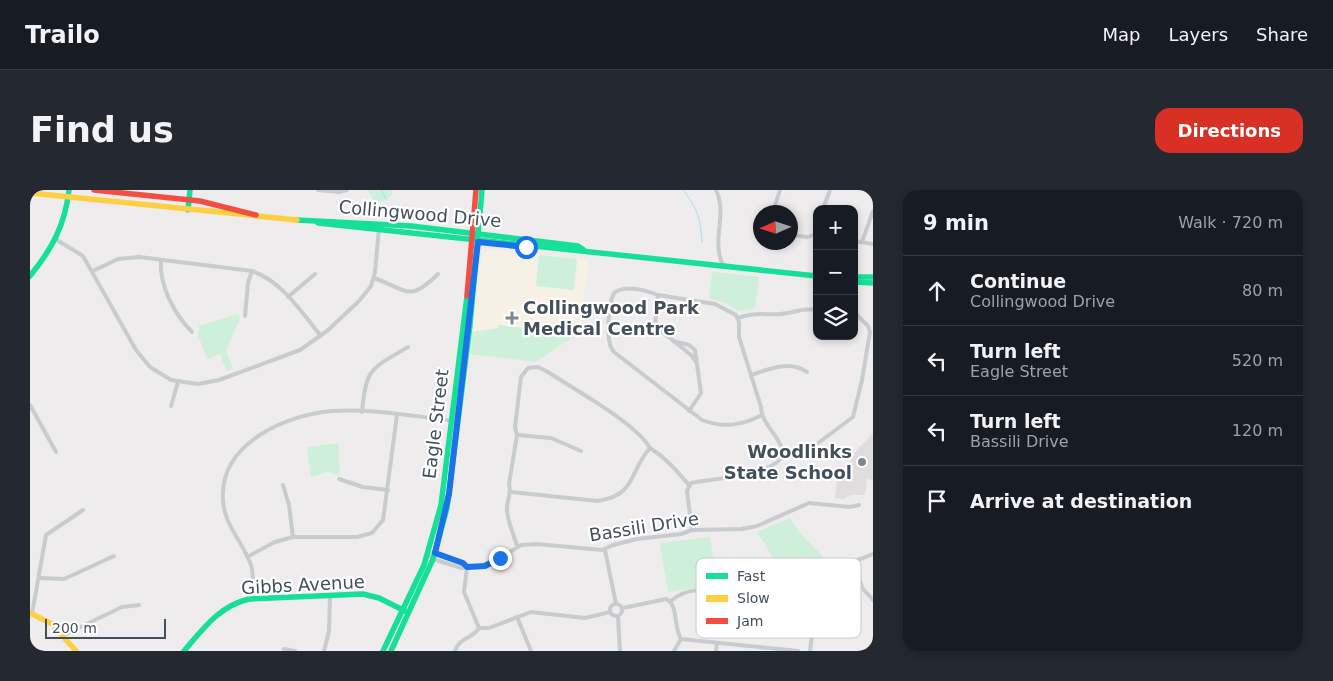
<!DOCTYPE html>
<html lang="en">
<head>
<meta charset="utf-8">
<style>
  :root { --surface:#171b24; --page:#242831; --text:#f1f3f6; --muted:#9ea1a6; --line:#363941; --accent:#d93025 }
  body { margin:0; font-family:"DejaVu Sans",sans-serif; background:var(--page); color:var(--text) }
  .controls { position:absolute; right:15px; top:15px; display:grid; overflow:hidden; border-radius:10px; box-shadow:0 2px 8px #0003 }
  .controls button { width:45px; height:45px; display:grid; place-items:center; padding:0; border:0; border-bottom:1px solid var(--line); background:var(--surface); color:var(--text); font:25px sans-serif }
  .compass { position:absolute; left:723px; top:15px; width:45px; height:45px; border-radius:50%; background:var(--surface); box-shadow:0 2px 8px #0003; rotate:267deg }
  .scale { position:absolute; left:15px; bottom:12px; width:121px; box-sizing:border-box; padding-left:5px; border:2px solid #42505a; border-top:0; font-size:14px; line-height:18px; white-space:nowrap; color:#42505a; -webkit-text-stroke:4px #fff; paint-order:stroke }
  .stop { position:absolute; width:15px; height:15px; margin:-11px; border:4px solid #1a73e8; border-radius:50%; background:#fff }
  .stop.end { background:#1a73e8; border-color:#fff; box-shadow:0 1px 5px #0008 }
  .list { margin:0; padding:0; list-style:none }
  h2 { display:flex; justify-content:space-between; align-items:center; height:65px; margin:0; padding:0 20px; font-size:21px }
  h2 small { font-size:16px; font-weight:400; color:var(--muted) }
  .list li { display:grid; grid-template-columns:32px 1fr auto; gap:15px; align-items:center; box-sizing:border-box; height:70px; padding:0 20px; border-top:1px solid var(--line) }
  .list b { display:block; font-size:19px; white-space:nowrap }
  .list p { margin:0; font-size:16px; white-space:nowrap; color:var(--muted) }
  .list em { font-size:16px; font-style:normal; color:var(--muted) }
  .icon { flex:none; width:28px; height:28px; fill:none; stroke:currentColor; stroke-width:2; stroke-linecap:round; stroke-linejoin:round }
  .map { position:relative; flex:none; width:843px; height:461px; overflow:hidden; border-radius:15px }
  header { display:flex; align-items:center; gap:30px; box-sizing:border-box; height:70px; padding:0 25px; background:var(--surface); border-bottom:1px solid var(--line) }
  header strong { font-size:24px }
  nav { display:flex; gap:28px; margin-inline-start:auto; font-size:18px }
  .intro { display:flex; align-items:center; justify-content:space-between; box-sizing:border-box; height:120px; padding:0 30px }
  h1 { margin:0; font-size:35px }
  .button { padding:12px 22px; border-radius:15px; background:var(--accent); color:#fff; font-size:18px; font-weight:700 }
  main { display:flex; gap:30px; padding:0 30px }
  aside { flex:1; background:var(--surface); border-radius:15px; box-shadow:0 2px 8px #0003 }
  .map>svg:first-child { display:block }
  .commercial { fill:#f6f0e5 }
  .education { fill:#dfddde }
  .green { fill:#ceefd9 }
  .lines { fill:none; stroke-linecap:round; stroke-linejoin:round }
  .stream { stroke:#9ee2f2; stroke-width:1 }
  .street { stroke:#c8ccce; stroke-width:4 }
  .fast { stroke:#16e098; stroke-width:5.5 }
  .slow { stroke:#ffcf43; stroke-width:5.5 }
  .jam { stroke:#f24e42; stroke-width:5.5 }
  .route { stroke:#1a73e8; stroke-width:6 }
  .poi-dot { fill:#7e878d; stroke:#fff; stroke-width:2 }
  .labels { text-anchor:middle; stroke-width:4.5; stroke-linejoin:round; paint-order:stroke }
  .street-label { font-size:18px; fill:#42505a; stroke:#fff }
  .poi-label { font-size:18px; font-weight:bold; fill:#42505a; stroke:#fff; text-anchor:start }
  .key { fill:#fff; stroke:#c6cace; stroke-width:1 }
  .key-label { font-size:14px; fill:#42505a }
</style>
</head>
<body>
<header>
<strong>Trailo</strong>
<nav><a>Map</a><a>Layers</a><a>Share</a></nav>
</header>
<div class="intro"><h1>Find us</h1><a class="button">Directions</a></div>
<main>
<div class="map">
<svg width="843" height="461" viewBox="0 0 843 461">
  <rect width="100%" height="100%" fill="#eeecec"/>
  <polygon class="commercial" points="465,59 559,70 550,138 543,143 469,136 469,138 464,141 442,142 452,67 458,60"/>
  <polygon class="education" points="843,243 843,290 837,289 835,305 821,305 814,309 805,308 808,282 820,278 821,267"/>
  <g class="green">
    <polygon points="337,0 362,0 362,5 355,11 345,12"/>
    <polygon points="509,65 547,69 544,100 506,96"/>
    <polygon points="682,82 729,87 725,118 708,121 696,113 679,108"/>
    <polygon points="209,124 210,128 196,160 203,179 197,181 190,164 177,169 168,145 169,136"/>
    <polygon points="468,135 543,143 545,145 506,172 440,164 442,142 469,138"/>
    <polygon points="308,253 310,285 297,282 281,287 277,257"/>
    <polygon points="760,328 769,342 802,376 793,381 785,391 763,385 739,398 738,396 760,384 744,369 727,342"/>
    <polygon points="680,347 687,394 638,402 630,353"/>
  </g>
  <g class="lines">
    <g class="stream">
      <polyline points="351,0 356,9"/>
      <path d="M653 0C668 19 670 28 672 52"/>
    </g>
    <g class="street">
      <polyline points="288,0 309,2 317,0"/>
      <path d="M686 0C698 24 680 54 694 77"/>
      <polyline points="793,19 800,0"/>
      <polyline points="743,22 750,0"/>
      <polyline points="787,37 787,44"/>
      <polyline points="761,45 778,47 786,44"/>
      <polyline points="27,50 53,66 106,160 120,177 141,190 168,194 189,190 270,160 297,141 329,111 341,96 345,82 349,38"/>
      <polyline points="824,51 843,54"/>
      <polyline points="832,52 843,21"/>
      <path d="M131 70C129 95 144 124 162 142"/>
      <path d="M63 81 88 69 109 67 222 81C253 92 271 122 291 146"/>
      <path d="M344 88C378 100 379 113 408 84"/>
      <polyline points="628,105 625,136 661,165 667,173"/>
      <polyline points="258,107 285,84"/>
      <polyline points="215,126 218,93 222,81"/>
      <path d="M708 128C723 122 736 125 751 124 764 123 774 117 787 120"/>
      <polyline points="643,151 659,155 665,160 671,203 659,221"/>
      <path d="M721 185C740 179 759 170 777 182"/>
      <polyline points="0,215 26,262"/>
      <polyline points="141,216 148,192"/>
      <path d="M332 222C336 177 341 179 378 157"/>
      <path d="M732 225C711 236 693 238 672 230L584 162C575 153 578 115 584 103 596 94 615 100 628 105L685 114 706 125 709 132V147L731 217C731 234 751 247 754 264"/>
      <polyline points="487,245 521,248 551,261"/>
      <polyline points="309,289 333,297 358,300"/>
      <polyline points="253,295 259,315 263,347"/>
      <path d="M481 302 568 311C607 305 599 281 620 258"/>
      <path d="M662 340 657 301 661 293C683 288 743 287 754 264H762L784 256 823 227 832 190 840 142 838 136 824 122"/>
      <path d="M487 356C484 345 478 333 477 321 476 311 482 304 479 294L487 245 485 237 491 187 498 178 508 177 518 182C545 200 606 233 620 258 636 268 646 280 659 295"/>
      <polyline points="575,360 586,414"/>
      <polyline points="398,364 403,369 431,378 447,377 470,368 491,355 507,354 572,360 583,355 607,349 651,344 662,340 712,339 727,336 779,313 820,317 829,315"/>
      <polyline points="398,364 405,363 433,373 435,376"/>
      <polyline points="217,367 245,352 263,347 327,347 342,343 353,330 367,225"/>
      <polyline points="823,373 833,399 843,410"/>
      <polyline points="437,377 434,402 449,438 459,438 501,422 555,428 580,422"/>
      <polyline points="9,388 34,389 84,366"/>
      <path d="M222 409C223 398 224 386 221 375 213 352 194 335 193 310 189 254 255 225 302 221 343 218 387 227 427 231"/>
      <path d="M641 411C661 391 702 404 727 401"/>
      <circle cx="586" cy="420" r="6"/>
      <path d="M593 418 636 409C649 415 643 437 651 449L768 461"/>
      <polyline points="2,424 16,345 53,320"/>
      <polyline points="487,427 501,461"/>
      <polyline points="588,427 590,461"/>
      <polyline points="32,446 92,417 109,415"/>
      <polyline points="254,459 265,461"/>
      <polyline points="294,461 299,441 300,406"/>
      <path d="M425 461C430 446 443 449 449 438"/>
      <polyline points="644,461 651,449"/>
      <polyline points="686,461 687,453"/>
      <path d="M780 461 788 395C797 377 825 372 843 364"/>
    </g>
    <g class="fast">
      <polyline points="158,20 160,0"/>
      <polyline points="267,30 381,36 548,56 554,60"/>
      <polyline points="288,33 787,86"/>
      <path d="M0 86C22 59 35 35 39 0"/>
      <polyline points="824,87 843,87"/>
      <polyline points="824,92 843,93"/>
      <path d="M154 461C173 439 189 416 219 409L333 404 349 408 375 421"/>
      <polyline points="353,461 394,375 411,315 437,106"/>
      <polyline points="361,461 403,369 417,318 440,135 452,0"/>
    </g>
    <g class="slow">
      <polyline points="0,3 267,30"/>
      <polyline points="0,423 22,434 46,461"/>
    </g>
    <g class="jam">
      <polyline points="64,0 170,11 226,25"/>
      <polyline points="437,106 446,0"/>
    </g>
  </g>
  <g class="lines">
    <polyline class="route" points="470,368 455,376 437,377 433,373 405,363 419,304 448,52 496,57"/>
  </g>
  <g class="poi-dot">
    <path d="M479.5 120.5h5v5h5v5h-5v5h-5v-5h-5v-5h5z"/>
    <circle cx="832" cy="272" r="5"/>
  </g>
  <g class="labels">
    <g class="street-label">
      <text transform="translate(390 24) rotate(5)" y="6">Collingwood Drive</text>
      <text transform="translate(406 234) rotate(-83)" y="6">Eagle Street</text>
      <text transform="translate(614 337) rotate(-9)" y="6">Bassili Drive</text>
      <text transform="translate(273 395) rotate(-3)" y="6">Gibbs Avenue</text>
    </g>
    <g class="poi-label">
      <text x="493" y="124">Collingwood Park<tspan x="493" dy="21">Medical Centre</tspan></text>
      <text x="822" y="268" text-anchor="end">Woodlinks<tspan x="822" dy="21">State School</tspan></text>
    </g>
  </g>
  <rect x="666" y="368" width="165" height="80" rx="8" class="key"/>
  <rect x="676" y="383" width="22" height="6" fill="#16e098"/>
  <rect x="676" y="405" width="22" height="7" fill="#ffcf43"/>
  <rect x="676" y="428" width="22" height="6" fill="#f24e42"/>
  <g class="key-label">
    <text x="707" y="391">Fast</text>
    <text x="707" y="413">Slow</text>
    <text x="707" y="436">Jam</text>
  </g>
</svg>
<div class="controls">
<button>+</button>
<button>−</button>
<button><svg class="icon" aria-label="layers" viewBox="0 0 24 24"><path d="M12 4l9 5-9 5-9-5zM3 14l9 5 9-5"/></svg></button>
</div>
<svg class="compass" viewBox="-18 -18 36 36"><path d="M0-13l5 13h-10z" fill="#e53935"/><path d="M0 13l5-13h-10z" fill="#9ea1a6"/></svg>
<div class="scale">200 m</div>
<div class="stop" style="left:496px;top:57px"></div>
<div class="stop end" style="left:470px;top:368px"></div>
</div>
<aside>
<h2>9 min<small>Walk · 720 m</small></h2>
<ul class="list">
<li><svg class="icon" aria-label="ahead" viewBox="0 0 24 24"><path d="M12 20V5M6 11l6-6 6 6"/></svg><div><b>Continue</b><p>Collingwood Drive</p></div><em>80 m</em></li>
<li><svg class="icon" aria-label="left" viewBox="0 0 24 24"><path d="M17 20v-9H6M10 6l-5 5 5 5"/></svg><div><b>Turn left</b><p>Eagle Street</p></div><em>520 m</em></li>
<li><svg class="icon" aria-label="left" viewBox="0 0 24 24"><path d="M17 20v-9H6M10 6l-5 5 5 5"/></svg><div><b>Turn left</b><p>Bassili Drive</p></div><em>120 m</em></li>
<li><svg class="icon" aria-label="arrive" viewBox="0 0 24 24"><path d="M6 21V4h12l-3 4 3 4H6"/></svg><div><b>Arrive at destination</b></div></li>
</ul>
</aside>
</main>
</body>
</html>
